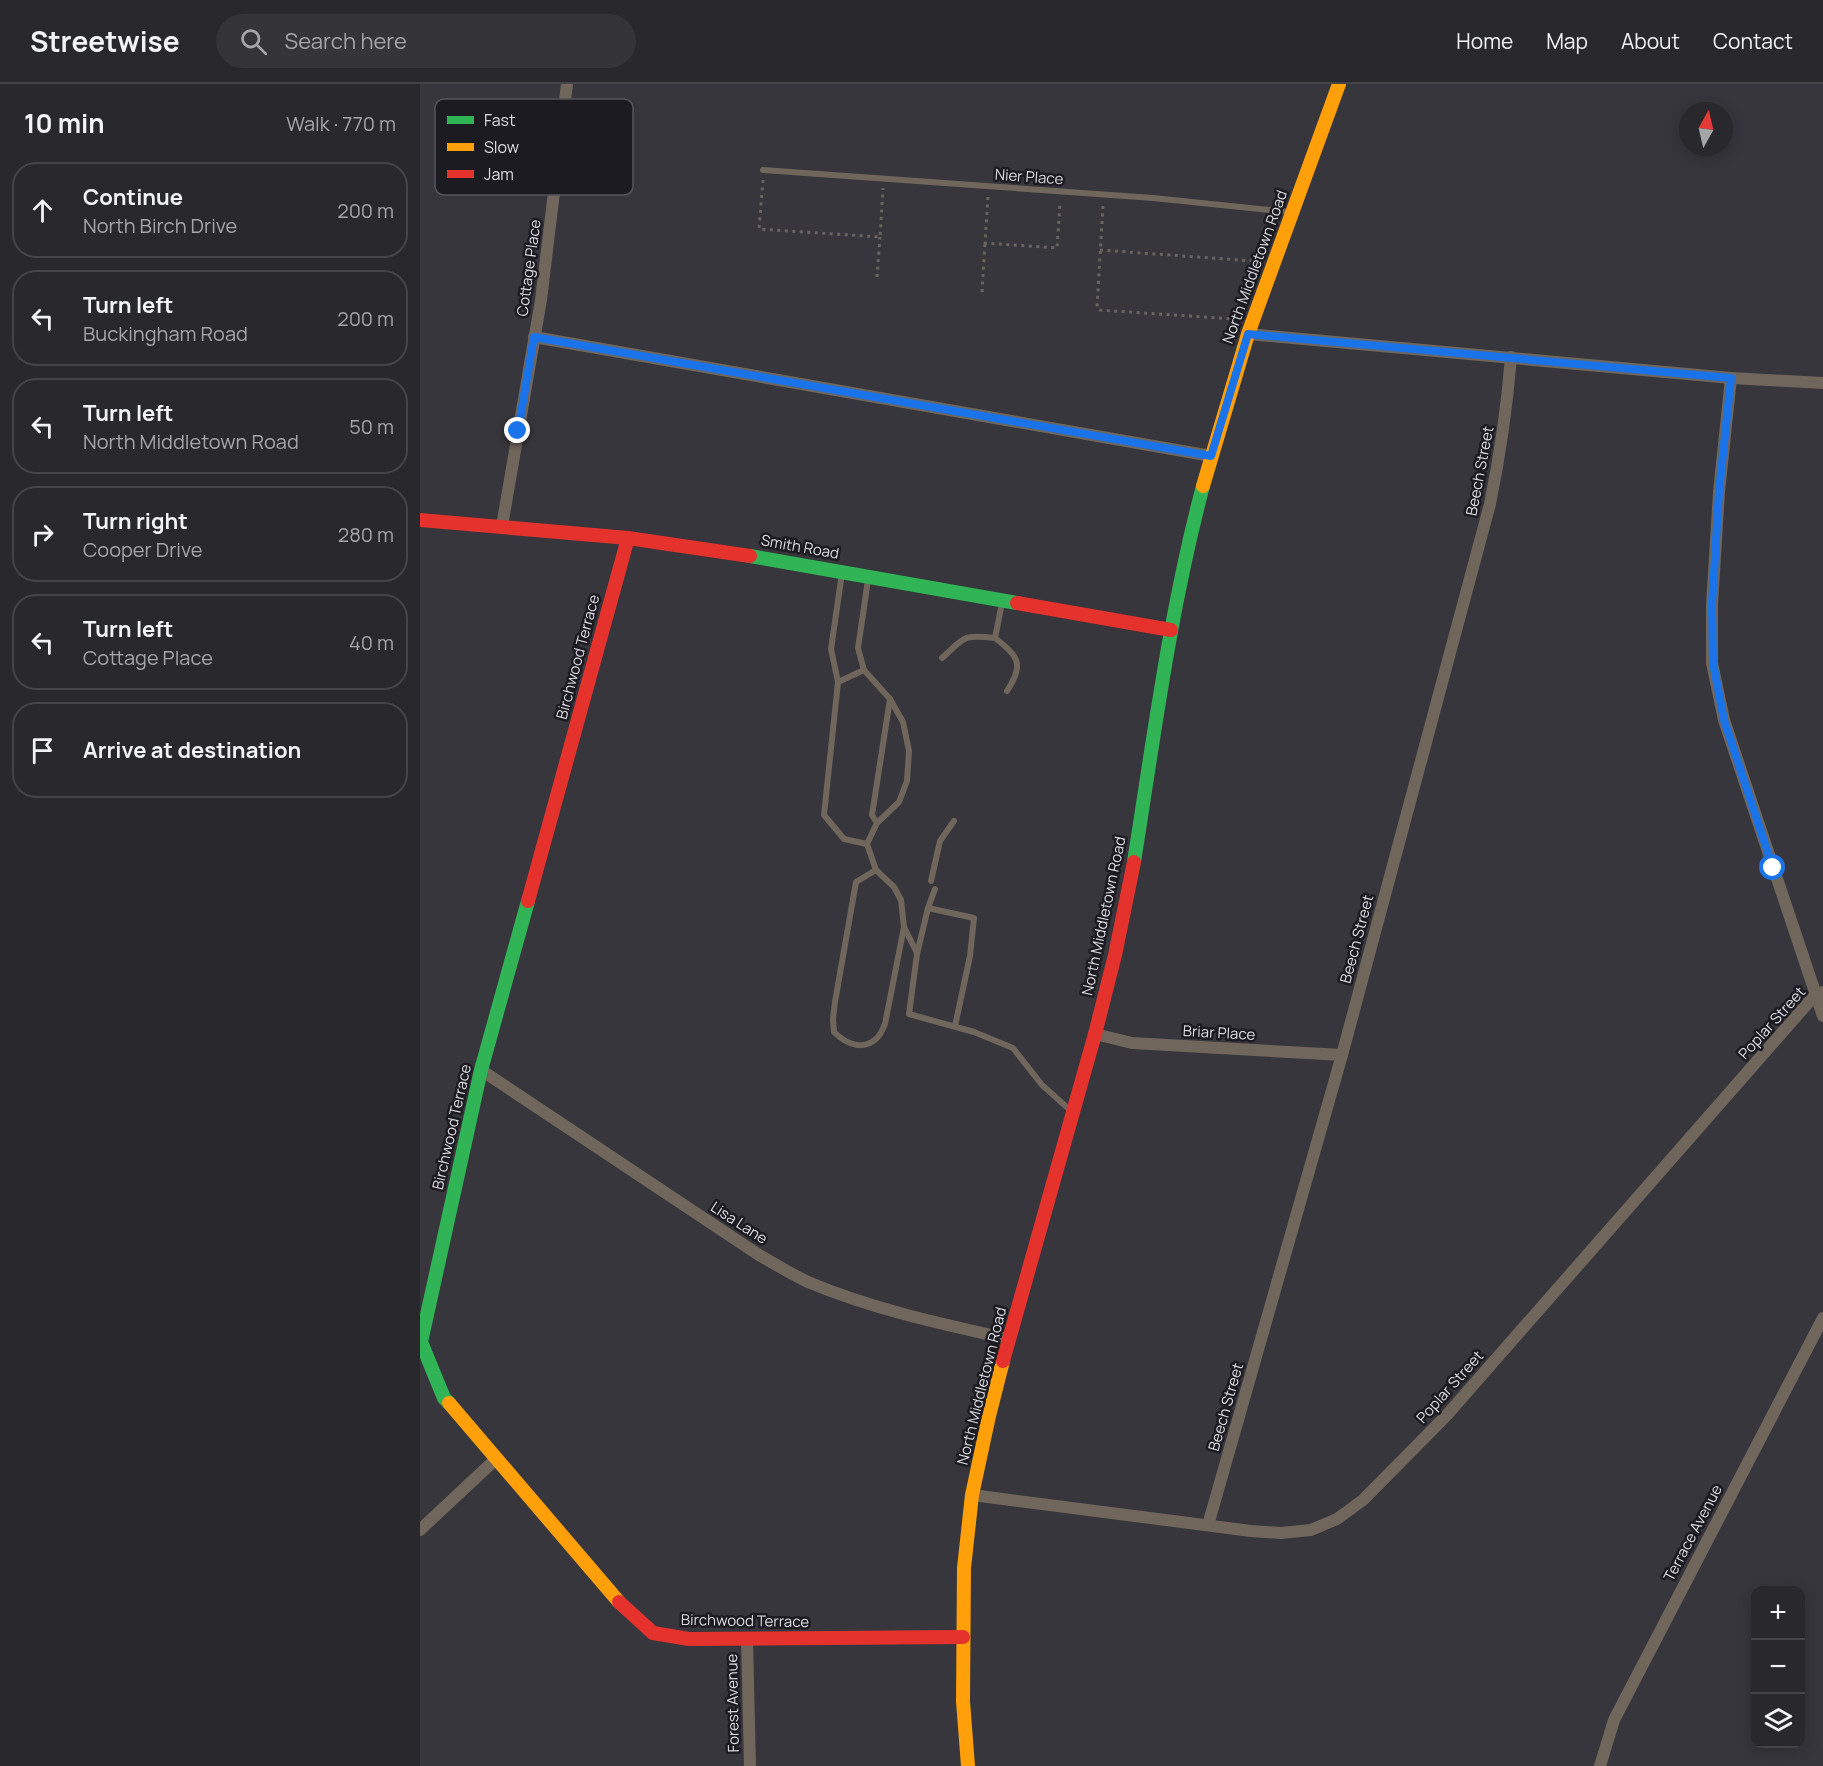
<!DOCTYPE html>
<html lang="en">
<head>
<meta charset="utf-8">
<style>
  :root { --surface:#28282d; --page:#343439; --text:#f1f3f6; --muted:#a5a6aa; --line:#444449 }
  body { margin:0; font-family:Manrope,sans-serif; background:var(--page); color:var(--text) }
  .controls { position:absolute; right:18px; bottom:18px; display:grid; overflow:hidden; border-radius:12px; box-shadow:0 3px 15px #0003 }
  .controls button { width:54px; height:54px; display:grid; place-items:center; padding:0; border:0; border-bottom:2px solid var(--line); background:var(--surface); color:var(--text); font:30px sans-serif }
  .compass { position:absolute; left:1259px; top:18px; width:54px; height:54px; border-radius:50%; background:var(--surface); box-shadow:0 3px 15px #0003; rotate:8deg }
  .stop { position:absolute; width:18px; height:18px; margin:-14px; border:4px solid #1a73e8; border-radius:50%; background:#fff }
  .stop.end { background:#1a73e8; border-color:#fff; box-shadow:0 2px 6px #0008 }
  .list { margin:0; padding:0; list-style:none }
  h2 { display:flex; justify-content:space-between; align-items:center; height:78px; margin:0; padding:0 24px; font-size:26px }
  h2 small { font-size:20px; font-weight:400; color:var(--muted) }
  .list li { display:grid; grid-template-columns:39px 1fr auto; gap:18px; align-items:center; box-sizing:border-box; height:96px; margin:0 12px 12px; padding:0 12px; border:2px solid var(--line); border-radius:24px }
  .list b { display:block; font-size:22px; white-space:nowrap }
  .list p { margin:0; font-size:20px; white-space:nowrap; color:var(--muted) }
  .list em { font-size:20px; font-style:normal; color:var(--muted) }
  .icon { flex:none; width:33px; height:33px; fill:none; stroke:currentColor; stroke-width:2; stroke-linecap:round; stroke-linejoin:round }
  .map { position:relative; flex:none; width:1403px; height:1682px; overflow:hidden }
  header { display:flex; align-items:center; gap:36px; box-sizing:border-box; height:84px; padding:0 30px; background:var(--surface); border-bottom:2px solid var(--line) }
  header strong { font-size:28px }
  nav { display:flex; gap:33px; margin-inline-start:auto; font-size:21px }
  .search { width:420px; height:54px; background:var(--page); display:flex; align-items:center; gap:15px; box-sizing:border-box; padding:0 21px; border-radius:33px; color:var(--muted); font-size:22px }
  main { display:flex }
  aside { flex:1; background:var(--surface) }
  .map>svg:first-child { display:block }
  .lines { fill:none; stroke-linecap:round; stroke-linejoin:round }
  .path { stroke:#6b645f; stroke-width:3; stroke-dasharray:3 4.5; stroke-linecap:butt }
  .lane { stroke:#70665b; stroke-width:6 }
  .street { stroke:#70665b; stroke-width:12 }
  .fast { stroke:#30b455; stroke-width:14 }
  .slow { stroke:#ff9f0a; stroke-width:14 }
  .jam { stroke:#e5322d; stroke-width:14 }
  .route { stroke:#1a73e8; stroke-width:8 }
  .labels { text-anchor:middle; stroke-width:5; stroke-linejoin:round; paint-order:stroke }
  .street-label { font-size:15px; fill:#dddce5; stroke:#1c1b21 }
  .key { fill:#1c1b21; stroke:#56555c; stroke-width:1.5 }
  .key-label { font-size:16px; fill:#dddce5 }
</style>
</head>
<body>
<header>
<strong>Streetwise</strong>
<div class="search"><svg class="icon" aria-label="search" viewBox="0 0 24 24"><circle cx="10" cy="10" r="6"/><path d="M15 15l6 6"/></svg>Search here</div>
<nav><a>Home</a><a>Map</a><a>About</a><a>Contact</a></nav>
</header>
<main>
<aside>
<h2>10 min<small>Walk · 770 m</small></h2>
<ul class="list">
<li><svg class="icon" aria-label="ahead" viewBox="0 0 24 24"><path d="M12 20V5M6 11l6-6 6 6"/></svg><div><b>Continue</b><p>North Birch Drive</p></div><em>200 m</em></li>
<li><svg class="icon" aria-label="left" viewBox="0 0 24 24"><path d="M17 20v-9H6M10 6l-5 5 5 5"/></svg><div><b>Turn left</b><p>Buckingham Road</p></div><em>200 m</em></li>
<li><svg class="icon" aria-label="left" viewBox="0 0 24 24"><path d="M17 20v-9H6M10 6l-5 5 5 5"/></svg><div><b>Turn left</b><p>North Middletown Road</p></div><em>50 m</em></li>
<li><svg class="icon" aria-label="right" viewBox="0 0 24 24"><path d="M7 20v-9h11M14 6l5 5-5 5"/></svg><div><b>Turn right</b><p>Cooper Drive</p></div><em>280 m</em></li>
<li><svg class="icon" aria-label="left" viewBox="0 0 24 24"><path d="M17 20v-9H6M10 6l-5 5 5 5"/></svg><div><b>Turn left</b><p>Cottage Place</p></div><em>40 m</em></li>
<li><svg class="icon" aria-label="arrive" viewBox="0 0 24 24"><path d="M6 21V4h12l-3 4 3 4H6"/></svg><div><b>Arrive at destination</b></div></li>
</ul>
</aside>
<div class="map">
<svg width="1403" height="1682" viewBox="0 0 1403 1682">
  <rect width="100%" height="100%" fill="#36363c"/>
  <g class="lines">
    <g class="path">
      <polyline points="343,96 339,145 460,153 463,104"/>
      <polyline points="568,113 565,159 637,164 640,119"/>
      <polyline points="683,122 677,224 680,226 814,235"/>
      <polyline points="680,166 833,177"/>
      <polyline points="457,193 460,153"/>
      <polyline points="562,208 565,159"/>
    </g>
    <g class="lane">
      <polyline points="343,86 733,114 869,128"/>
      <polyline points="422,489 411,565 418,598 404,731 424,755 447,760"/>
      <polyline points="448,496 438,564 444,586 470,615 483,638 489,667 487,697 479,718 457,739 447,760 456,786 474,803 481,816 484,843 497,869"/>
      <path d="M575 554C598 572 605 580 587 607"/>
      <path d="M522 574C545 553 543 550 575 554L582 519"/>
      <polyline points="418,598 444,586"/>
      <polyline points="457,739 452,731 470,615"/>
      <path d="M456 786 436 798 415 918 413 935 414 948C426 960 444 968 458 953 461 950 463 944 465 940L484 843"/>
      <polyline points="511,797 520,757 534,737"/>
      <polyline points="508,824 515,805"/>
      <polyline points="535,942 550,872 554,834 508,824 497,870 489,930 554,948 593,964 622,1001 650,1026"/>
    </g>
    <g class="street">
      <polyline points="828,250 1311,294 1403,299"/>
      <polyline points="114,253 791,372"/>
      <polyline points="1311,294 1299,408 1292,521 1292,579 1304,636 1403,932"/>
      <polyline points="82,442 121,216 147,0"/>
      <polyline points="675,950 712,959 922,971"/>
      <path d="M61 986 339 1171C355 1180 371 1190 388 1198 452 1225 521 1240 589 1255"/>
      <polyline points="552,1411 831,1447 861,1449 891,1446 917,1435 943,1416 1026,1332 1395,911 1403,908"/>
      <path d="M788 1441 922 971 1070 420C1080 371 1087 323 1091 273"/>
      <polyline points="0,1446 77,1374"/>
      <polyline points="327,1555 330,1682"/>
      <polyline points="1180,1682 1194,1636 1403,1234"/>
    </g>
    <g class="fast">
      <polyline points="330,472 597,519"/>
      <path d="M714 778C734 652 750 526 783 402"/>
      <polyline points="29,1319 24,1314 1,1258 61,986 108,817"/>
    </g>
    <g class="slow">
      <polyline points="783,402 828,250 919,0"/>
      <polyline points="29,1319 199,1518"/>
      <polyline points="548,1682 543,1617 544,1484 552,1411 569,1332 583,1277"/>
    </g>
    <g class="jam">
      <polyline points="0,436 208,454 330,472"/>
      <polyline points="597,519 751,546"/>
      <polyline points="108,817 208,454"/>
      <polyline points="583,1277 675,950 695,871 714,778"/>
      <polyline points="199,1518 233,1549 269,1555 543,1553"/>
    </g>
  </g>
  <g class="lines">
    <polyline class="route" points="98,347 114,253 791,372 828,250 1311,294 1299,408 1292,521 1293,579 1304,636 1353,784"/>
  </g>
  <g class="labels">
    <g class="street-label">
      <text transform="translate(609 93) rotate(4)" y="5">Nier Place</text>
      <text transform="translate(835 183) rotate(-70)" y="5">North Middletown Road</text>
      <text transform="translate(109 184) rotate(-82)" y="5">Cottage Place</text>
      <text transform="translate(1060 387) rotate(-79)" y="5">Beech Street</text>
      <text transform="translate(380 463) rotate(10)" y="5">Smith Road</text>
      <text transform="translate(158 573) rotate(-75)" y="5">Birchwood Terrace</text>
      <text transform="translate(684 832) rotate(-78)" y="5">North Middletown Road</text>
      <text transform="translate(937 855) rotate(-75)" y="5">Beech Street</text>
      <text transform="translate(1352 939) rotate(-48)" y="5">Poplar Street</text>
      <text transform="translate(799 949) rotate(3)" y="5">Briar Place</text>
      <text transform="translate(32 1043) rotate(-77)" y="5">Birchwood Terrace</text>
      <text transform="translate(319 1139) rotate(33)" y="5">Lisa Lane</text>
      <text transform="translate(562 1302) rotate(-76)" y="5">North Middletown Road</text>
      <text transform="translate(1030 1303) rotate(-48)" y="5">Poplar Street</text>
      <text transform="translate(806 1323) rotate(-74)" y="5">Beech Street</text>
      <text transform="translate(1273 1449) rotate(-62)" y="5">Terrace Avenue</text>
      <text transform="translate(325 1537) rotate(1)" y="5">Birchwood Terrace</text>
      <text transform="translate(313 1619) rotate(-91)" y="5">Forest Avenue</text>
    </g>
  </g>
  <rect x="15" y="15" width="198" height="96" rx="9" class="key"/>
  <rect x="27" y="32" width="27" height="8" fill="#30b455"/>
  <rect x="27" y="59" width="27" height="8" fill="#ff9f0a"/>
  <rect x="27" y="86" width="27" height="8" fill="#e5322d"/>
  <g class="key-label">
    <text x="64" y="42">Fast</text>
    <text x="64" y="69">Slow</text>
    <text x="64" y="96">Jam</text>
  </g>
</svg>
<div class="controls">
<button>+</button>
<button>−</button>
<button><svg class="icon" aria-label="layers" viewBox="0 0 24 24"><path d="M12 4l9 5-9 5-9-5zM3 14l9 5 9-5"/></svg></button>
</div>
<svg class="compass" viewBox="-18 -18 36 36"><path d="M0-13l5 13h-10z" fill="#e53935"/><path d="M0 13l5-13h-10z" fill="#a5a6aa"/></svg>
<div class="stop" style="left:1353px;top:784px"></div>
<div class="stop end" style="left:98px;top:347px"></div>
</div>
</main>
</body>
</html>
